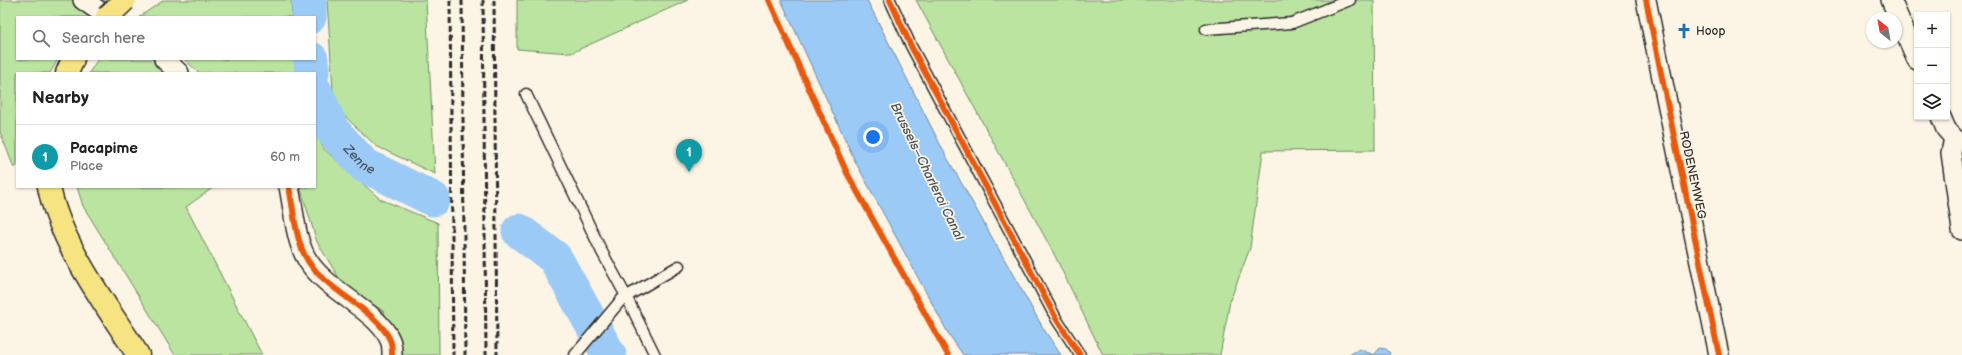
<!DOCTYPE html>
<html lang="en">
<head>
<meta charset="utf-8">
<style>
  :root { --surface:#fff; --page:#f2f2f2; --text:#222; --muted:#767676; --line:#e0e0e0; --accent:#1f6fb2 }
  body { margin:0; font-family:"Balsamiq Sans",sans-serif; background:var(--page); color:var(--text) }
  .controls { position:absolute; right:12px; top:12px; display:grid; overflow:hidden; border-radius:0px; box-shadow:0 1px 3px #0004 }
  .controls button { width:36px; height:36px; display:grid; place-items:center; padding:0; border:0; border-bottom:1px solid var(--line); background:var(--surface); color:var(--text); font:20px sans-serif }
  .compass { position:absolute; left:1866px; top:12px; width:36px; height:36px; border-radius:50%; background:var(--surface); box-shadow:0 1px 3px #0004; rotate:329deg }
  .you { position:absolute; left:873px; top:137px; width:14px; height:14px; margin:-10px; border:3px solid #fff; border-radius:50%; background:#1a73e8; box-shadow:0 0 0 6px #1a73e833 }
  .badge { display:grid; place-items:center; width:26px; height:26px; border-radius:50%; background:var(--accent); color:#fff; font-size:13px; font-weight:700 }
  .pin { position:absolute; translate:-50% -33px; filter:drop-shadow(0 1px 2px #0008) }
  .pin::after { content:''; position:absolute; top:21px; width:14px; height:12px; background:inherit; clip-path:polygon(0 0,100% 0,50% 100%) }
  .list { margin:0; padding:0; list-style:none }
  h2 { display:flex; justify-content:space-between; align-items:center; height:52px; margin:0; padding:0 16px; font-size:17px }
  h2 small { font-size:13px; font-weight:400; color:var(--muted) }
  .list li { display:grid; grid-template-columns:26px 1fr auto; gap:12px; align-items:center; box-sizing:border-box; height:64px; padding:0 16px; border-top:1px solid var(--line) }
  .list b { display:block; font-size:15px; white-space:nowrap }
  .list p { margin:0; font-size:13px; white-space:nowrap; color:var(--muted) }
  .list em { font-size:13px; font-style:normal; color:var(--muted) }
  .icon { flex:none; width:22px; height:22px; fill:none; stroke:currentColor; stroke-width:2; stroke-linecap:round; stroke-linejoin:round }
  .map { position:relative; flex:none; width:1962px; height:355px; overflow:hidden }
  .search { position:absolute; background:var(--surface); box-shadow:0 1px 3px #0004; left:16px; top:16px; width:300px; height:44px; display:flex; align-items:center; gap:10px; box-sizing:border-box; padding:0 14px; border-radius:0px; color:var(--muted); font-size:15px }
  .panel { position:absolute; background:var(--surface); box-shadow:0 1px 3px #0004; left:16px; top:72px; width:300px; height:116px; border-radius:0px }
  .map>svg:first-child { display:block }
  .green { fill:#bae4a0; stroke:#728866 }
  .water { fill:#9bcaf6; stroke:#6e8aa5 }
  .lines { fill:none; stroke-linecap:round; stroke-linejoin:round }
  .river { stroke:#9bcaf6; stroke-width:35 }
  .lane-casing { stroke:#2b2b2b; stroke-width:13 }
  .street-casing { stroke:#2b2b2b; stroke-width:22 }
  .highway-casing { stroke:#2b2b2b; stroke-width:25 }
  .lane { stroke:#fcf5e5; stroke-width:10 }
  .street { stroke:#fcf5e5; stroke-width:19 }
  .highway { stroke:#f6e381; stroke-width:22 }
  .rail { stroke:#2b2b2b; stroke-width:3; stroke-dasharray:6 3; stroke-linecap:butt }
  .highway-bridge-casing { stroke:#2b2b2b; stroke-width:25; stroke-linecap:butt }
  .highway-bridge { stroke:#f6e381; stroke-width:22 }
  .cycleway-casing { stroke:#fcf5e5; stroke-width:8 }
  .cycleway { stroke:#e8590c; stroke-width:6 }
  .labels { text-anchor:middle; stroke-width:3.5; stroke-linejoin:round; paint-order:stroke }
  .poi-label { font-size:12px; fill:#2b2b2b; stroke:#fcf5e5; text-anchor:start }
  .street-label { font-size:12px; fill:#2b2b2b; stroke:#fcf5e5 }
  .water-label { font-size:13px; font-style:italic; fill:#47535e; stroke:#fcf5e5 }
</style>
</head>
<body>
<div class="map">
<svg width="1962" height="355" viewBox="0 0 1962 355">
  <rect width="100%" height="100%" fill="#fcf5e5"/>
  <filter id="ink" filterUnits="userSpaceOnUse"><feTurbulence type="fractalNoise" baseFrequency=".025" numOctaves="2"/><feDisplacementMap in="SourceGraphic" scale="8" xChannelSelector="R" yChannelSelector="G"/><feConvolveMatrix kernelMatrix="1 2 1 2 8 2 1 2 1" color-interpolation-filters="sRGB"/></filter>
  <g filter="url(#ink)">
    <g class="green">
      <polygon points="0,0 105,0 88,17 17,17 17,59 58,59 50,73 17,73 17,166 14,168 0,132"/>
      <polygon points="164,0 291,0 292,17 139,17"/>
      <polygon points="327,0 426,0 435,174 376,146 334,106"/>
      <polygon points="517,0 688,0 571,53 517,49"/>
      <polygon points="916,0 1374,0 1375,150 1263,151 1250,248 1230,301 1220,355 1103,355 1054,254"/>
      <polygon points="98,59 153,59 168,73 89,73"/>
      <polygon points="184,59 295,59 296,73 199,73"/>
      <polygon points="315,131 324,149 380,199 438,223 439,355 401,355 399,339 383,311 342,283 317,242 300,187 315,187"/>
      <polygon points="77,187 214,187 186,207 262,355 175,355 83,206"/>
    </g>
    <g class="water">
      <polygon points="781,0 867,0 944,152 1043,328 1061,355 963,355 948,333 856,163"/>
      <polygon points="1380,348 1386,349 1390,353 1389,355 1349,355 1359,349 1374,355"/>
    </g>
    <g class="lines">
      <g class="river">
        <polyline points="309,17 309,0"/>
        <polyline points="311,59 312,73"/>
        <path id="s1" d="M315 91 332 130 364 165 433 199"/>
        <polyline points="519,231 555,258 609,355"/>
      </g>
      <g class="lane-casing">
        <g id="lane">
          <polyline points="890,0 911,46 1057,320 1080,355"/>
          <polyline points="1206,29 1292,23 1350,0"/>
          <polyline points="526,94 602,252 626,296 655,355"/>
          <polyline points="575,355 622,299 679,266"/>
        </g>
      </g>
      <g class="street-casing">
        <g id="street">
          <polyline points="83,0 108,17"/>
          <polyline points="1646,0 1719,355"/>
          <polyline points="1891,0 1917,60"/>
          <polyline points="164,59 179,73"/>
          <polyline points="1941,117 1946,129 1954,138 1951,153 1962,230"/>
          <path d="M289 187C294 210 295 241 308 261 328 292 378 311 390 340 392 344 392 350 392 355"/>
        </g>
      </g>
      <g class="highway-casing">
        <g id="highway">
          <polyline points="67,73 73,59"/>
          <path d="M49 187C60 244 107 306 138 355"/>
        </g>
      </g>
      <use href="#lane" class="lane"/>
      <use href="#street" class="street"/>
      <use href="#highway" class="highway"/>
      <g class="rail">
        <polyline points="450,0 453,355"/>
        <polyline points="462,0 465,355"/>
        <polyline points="483,0 486,355"/>
        <polyline points="494,0 497,355"/>
      </g>
      <g class="highway-bridge-casing">
        <polyline id="highway-bridge" points="107,17 125,0"/>
      </g>
      <use href="#highway-bridge" class="highway-bridge"/>
      <g class="cycleway-casing">
        <g id="cycleway">
          <polyline points="769,0 847,173 948,355"/>
          <polyline points="890,0 911,46 1057,320 1080,355"/>
          <polyline points="1646,0 1719,355"/>
          <path d="M289 187C294 210 295 241 308 261 328 292 378 311 390 340 392 344 392 350 392 355"/>
        </g>
      </g>
      <use href="#cycleway" class="cycleway"/>
    </g>
  </g>
  <defs>
    <g id="church-bare" transform="scale(1.2)"><path d="M-1.2-6h2.4v3.5h3.3v2.4h-3.3V6h-2.4V-.1h-3.3v-2.4h3.3Z" fill="#1f6fb2" stroke="#fcf5e5" stroke-width="2.5" paint-order="stroke"/></g>
  </defs>
  <g fill-rule="evenodd">
    <use href="#church-bare" x="1684" y="31"/>
  </g>
  <g class="labels">
    <g class="poi-label">
      <text x="1696" y="35">Hoop</text>
    </g>
    <g class="street-label">
      <text transform="translate(1693 175) rotate(78)" y="4">RODENEMWEG</text>
    </g>
    <g class="water-label">
      <text dy="5" stroke="none"><textPath href="#s1" startOffset="83">Zenne</textPath></text>
      <text transform="translate(928 171) rotate(64)" y="5">Brussels–Charleroi Canal</text>
    </g>
  </g>
</svg>
<div class="controls">
<button>+</button>
<button>−</button>
<button><svg class="icon" aria-label="layers" viewBox="0 0 24 24"><path d="M12 4l9 5-9 5-9-5zM3 14l9 5 9-5"/></svg></button>
</div>
<svg class="compass" viewBox="-18 -18 36 36"><path d="M0-13l5 13h-10z" fill="#e53935"/><path d="M0 13l5-13h-10z" fill="#767676"/></svg>
<div class="you"></div>
<div class="pin badge" style="left:689px;top:172px;background:#0f9aa8">1</div>
<div class="search"><svg class="icon" aria-label="search" viewBox="0 0 24 24"><circle cx="10" cy="10" r="6"/><path d="M15 15l6 6"/></svg>Search here</div>
<section class="panel">
<h2>Nearby<small></small></h2>
<ul class="list">
<li><span class="badge" style="background:#0f9aa8">1</span><div><b>Pacapime</b><p>Place</p></div><em>60 m</em></li>
</ul>
</section>
</div>
</body>
</html>
